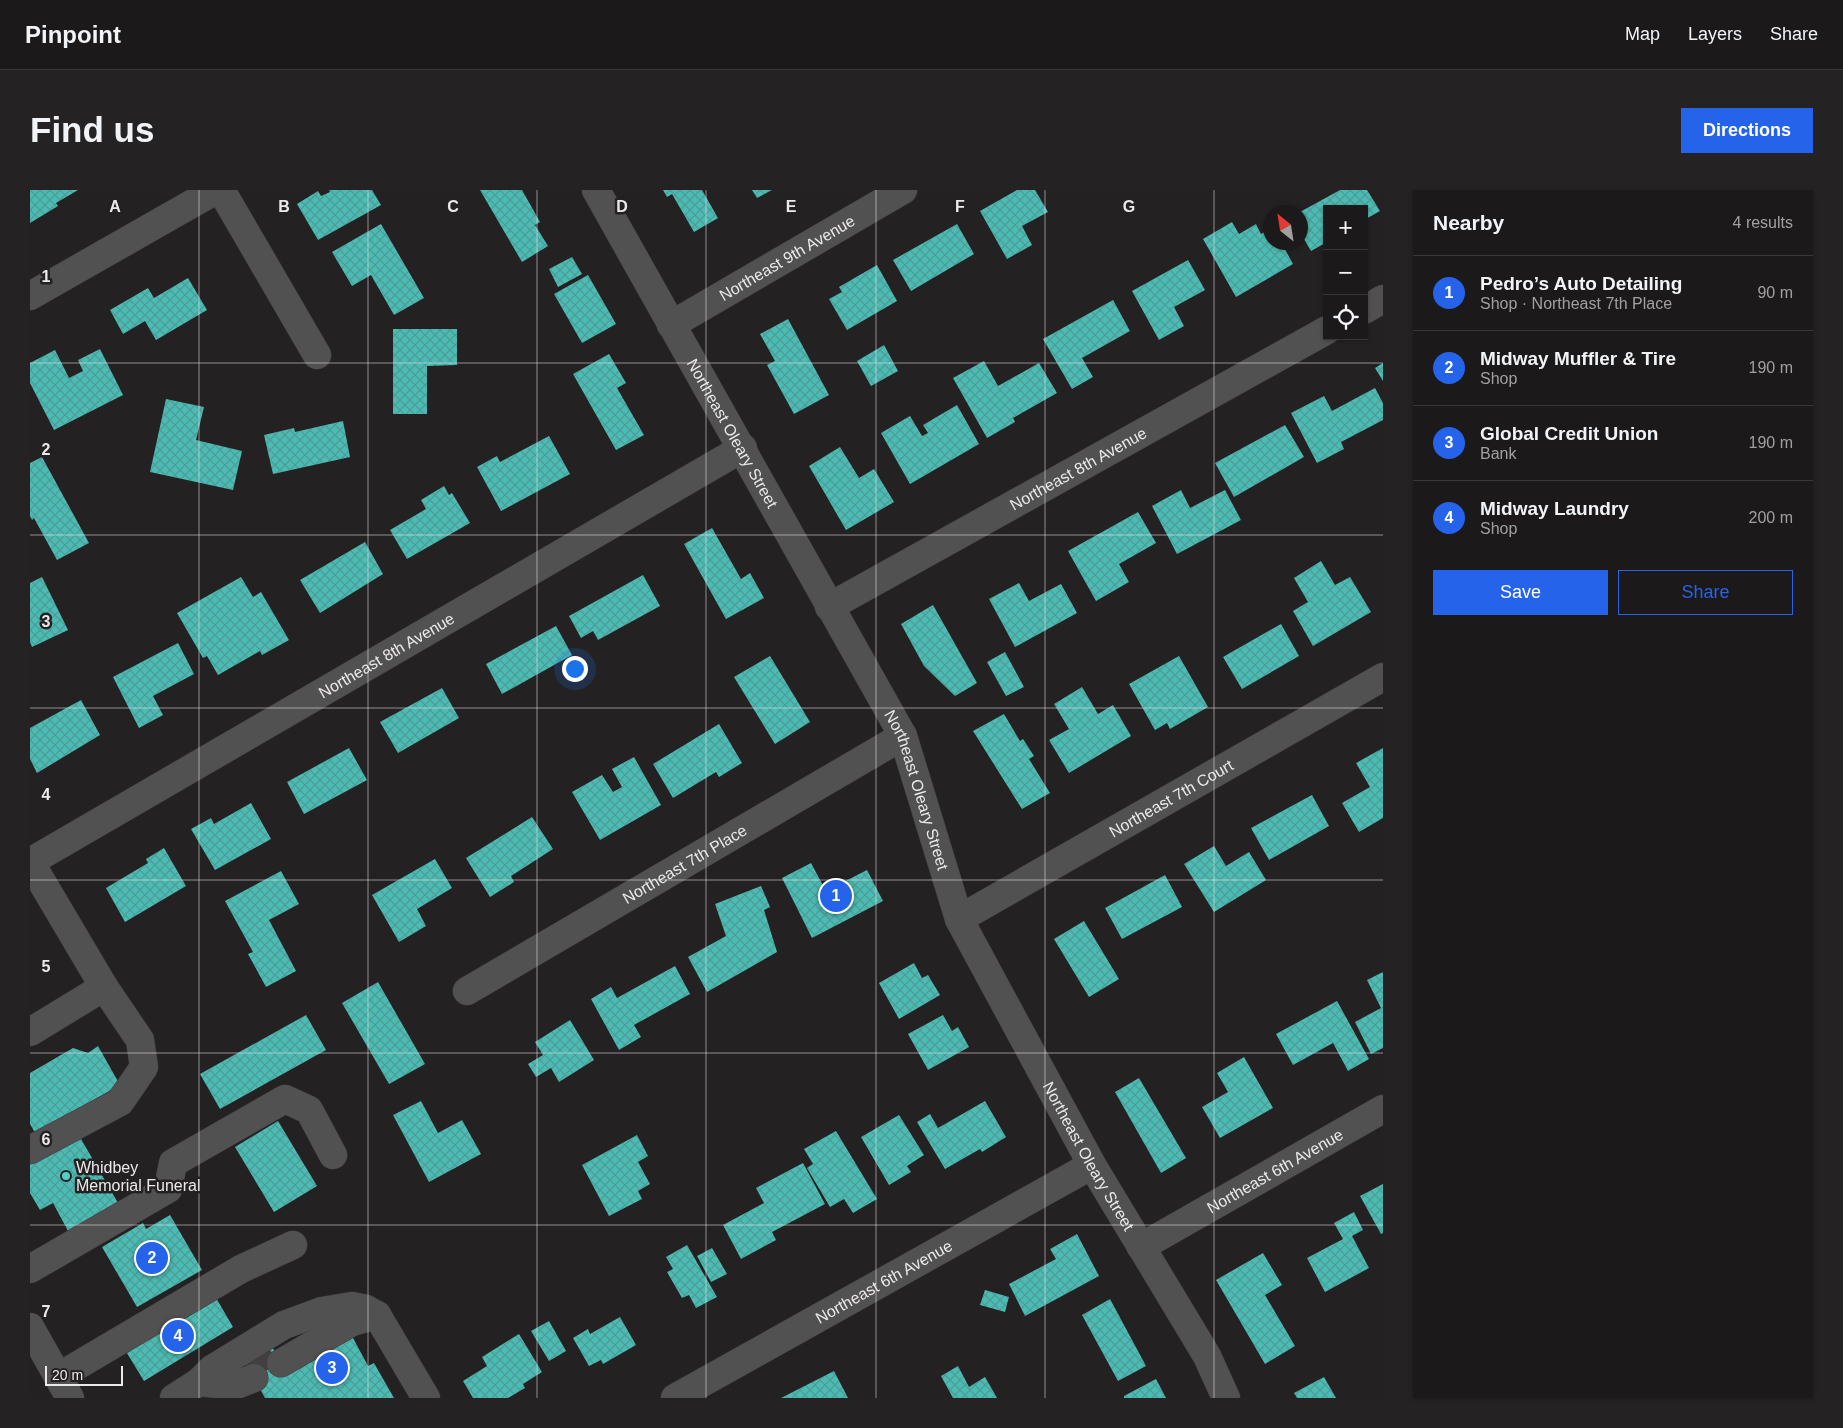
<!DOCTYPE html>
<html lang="en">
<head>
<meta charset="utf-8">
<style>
  :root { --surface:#1b191a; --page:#242223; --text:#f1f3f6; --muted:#a0a0a2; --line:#393839; --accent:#2563eb }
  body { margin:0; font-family:Helvetica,sans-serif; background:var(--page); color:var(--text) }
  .controls { position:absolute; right:15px; top:15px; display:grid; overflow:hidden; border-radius:0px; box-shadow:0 1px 4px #0004 }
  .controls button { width:45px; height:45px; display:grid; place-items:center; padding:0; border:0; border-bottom:1px solid var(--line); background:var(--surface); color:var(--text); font:25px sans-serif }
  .compass { position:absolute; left:1233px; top:15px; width:45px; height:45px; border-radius:50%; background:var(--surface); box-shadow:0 1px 4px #0004; rotate:330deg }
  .scale { position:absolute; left:15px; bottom:12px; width:78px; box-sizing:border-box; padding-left:5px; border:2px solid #ece9eb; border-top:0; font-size:14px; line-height:18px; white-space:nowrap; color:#ece9eb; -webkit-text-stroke:4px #242123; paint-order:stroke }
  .you { position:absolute; left:544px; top:478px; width:18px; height:18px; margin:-12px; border:4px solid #fff; border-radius:50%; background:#1a73e8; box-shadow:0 0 0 8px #1a73e833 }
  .badge { display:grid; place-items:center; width:32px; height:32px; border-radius:50%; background:var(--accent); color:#fff; font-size:16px; font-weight:700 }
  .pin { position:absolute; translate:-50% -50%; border:2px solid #fff; box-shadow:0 1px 5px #0006 }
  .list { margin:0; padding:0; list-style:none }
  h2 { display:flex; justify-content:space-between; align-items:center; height:65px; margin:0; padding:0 20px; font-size:21px }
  h2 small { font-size:16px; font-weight:400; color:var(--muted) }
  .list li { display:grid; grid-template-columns:32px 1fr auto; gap:15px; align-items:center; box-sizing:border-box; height:75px; padding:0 20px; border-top:1px solid var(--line) }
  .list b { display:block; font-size:19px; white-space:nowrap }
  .list p { margin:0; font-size:16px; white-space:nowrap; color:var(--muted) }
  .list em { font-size:16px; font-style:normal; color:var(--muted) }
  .actions { display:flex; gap:10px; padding:15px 20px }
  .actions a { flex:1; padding:11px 0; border:1px solid var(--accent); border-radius:0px; text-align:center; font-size:18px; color:var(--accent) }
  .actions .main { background:var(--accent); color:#fff }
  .icon { flex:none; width:28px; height:28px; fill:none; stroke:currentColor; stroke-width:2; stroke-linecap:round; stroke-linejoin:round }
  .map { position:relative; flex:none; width:1353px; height:1208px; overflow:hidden; border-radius:0px }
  header { display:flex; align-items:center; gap:30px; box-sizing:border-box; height:70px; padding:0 25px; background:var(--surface); border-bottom:1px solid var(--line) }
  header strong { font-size:24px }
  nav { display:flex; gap:28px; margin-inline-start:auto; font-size:18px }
  .intro { display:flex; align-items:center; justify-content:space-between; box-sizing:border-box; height:120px; padding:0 30px }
  h1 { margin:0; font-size:35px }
  .button { padding:12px 22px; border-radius:0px; background:var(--accent); color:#fff; font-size:18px; font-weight:700 }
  main { display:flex; gap:30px; padding:0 30px }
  aside { flex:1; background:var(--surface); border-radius:0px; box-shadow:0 1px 4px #0004 }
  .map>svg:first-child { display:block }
  .building { fill:url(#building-cross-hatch) }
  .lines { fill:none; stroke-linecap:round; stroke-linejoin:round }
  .minor-tunnel { stroke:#423f41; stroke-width:28; stroke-dasharray:28 14; stroke-linecap:butt }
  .minor-casing { stroke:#403d3f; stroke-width:29 }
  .minor { stroke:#525152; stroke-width:28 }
  .grid { fill:none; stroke:#ece9eb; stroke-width:1; stroke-opacity:0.55 }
  .poi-dot { fill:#55cec5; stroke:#242123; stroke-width:2 }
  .labels { text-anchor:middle; stroke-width:5; stroke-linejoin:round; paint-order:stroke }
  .street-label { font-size:16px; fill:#ece9eb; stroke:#242123 }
  .poi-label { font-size:16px; fill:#ece9eb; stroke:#242123; text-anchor:start }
  .grid-label { font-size:16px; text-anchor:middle; font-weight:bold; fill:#ece9eb; stroke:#242123; stroke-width:5; stroke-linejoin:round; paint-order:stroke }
</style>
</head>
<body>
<header>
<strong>Pinpoint</strong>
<nav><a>Map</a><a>Layers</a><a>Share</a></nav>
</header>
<div class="intro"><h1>Find us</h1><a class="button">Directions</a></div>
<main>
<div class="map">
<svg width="1353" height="1208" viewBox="0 0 1353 1208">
  <defs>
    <pattern id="building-cross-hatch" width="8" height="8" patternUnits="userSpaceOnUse" patternTransform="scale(1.25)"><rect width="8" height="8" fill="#4cbbb3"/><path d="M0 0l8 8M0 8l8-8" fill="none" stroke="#4b9e98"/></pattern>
  </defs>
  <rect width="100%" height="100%" fill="#242123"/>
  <g class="building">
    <polygon points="0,0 48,0 26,13 28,16 0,33"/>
    <polygon points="299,0 342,0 351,15 288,50 267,14 288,1 291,6 300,2"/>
    <polygon points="450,0 492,0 510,32 505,35 518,56 492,72"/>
    <polygon points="633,0 672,0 688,28 664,42 642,4 637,7"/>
    <polygon points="722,0 742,0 727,8"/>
    <polygon points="987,0 1005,0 1018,22 992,36 1002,55 977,69 950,21"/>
    <polygon points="1310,0 1337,0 1350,21 1334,30 1334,19 1297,19 1297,52 1281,61 1270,42 1270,22"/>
    <polygon points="1202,32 1209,44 1226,34 1231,44 1240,39 1240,52 1251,52 1263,74 1206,107 1173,49"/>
    <polygon points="351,34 394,108 364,125 341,85 322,96 302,62"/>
    <polygon points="927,34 944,64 881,101 863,70"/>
    <polygon points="542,67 552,84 528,97 519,79"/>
    <polygon points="1158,70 1175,100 1144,117 1154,136 1129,150 1102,101"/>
    <polygon points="847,75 867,111 817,140 799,109 812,102 809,97"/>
    <polygon points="558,85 586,134 552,153 524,104"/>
    <polygon points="158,88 177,120 126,150 115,131 93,144 80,120 118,98 124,108"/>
    <polygon points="1083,110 1100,141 1052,168 1063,187 1042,199 1013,149"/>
    <polygon points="758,129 799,205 764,224 737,175 745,171 730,144"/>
    <polygon points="363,139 427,139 427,175 397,176 397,224 363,224"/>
    <polygon points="854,155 868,181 841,196 827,171"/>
    <polygon points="70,159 93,205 24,240 0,193 0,173 25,160 39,188 53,181 48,170"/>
    <polygon points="579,164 596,193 587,198 614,245 586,260 543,184"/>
    <polygon points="954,171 968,196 1009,173 1027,203 983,228 985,232 957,248 923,188"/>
    <polygon points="1353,173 1353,191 1345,178"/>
    <polygon points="1345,198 1353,213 1353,230 1311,252 1314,259 1287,273 1261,223 1294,206 1302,221"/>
    <polygon points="136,209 174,217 166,250 212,261 203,300 120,282"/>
    <polygon points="927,215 949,254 880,294 851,243 880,226 892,246 898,243 893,235"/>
    <polygon points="313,231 320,267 243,284 234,245 264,238 265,242"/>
    <polygon points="1255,235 1274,267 1204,307 1185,273"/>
    <polygon points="519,246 540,284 471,321 447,277 467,266 470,272"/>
    <polygon points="810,257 829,288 844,279 864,312 816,340 779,276"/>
    <polygon points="12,267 59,353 27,370 4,328 2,330 0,326 0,273"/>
    <polygon points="414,296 419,305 422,303 440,333 377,369 360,340 396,319 391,310"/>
    <polygon points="1151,300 1160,318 1195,300 1211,330 1147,364 1122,316"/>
    <polygon points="1108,322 1126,353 1089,374 1099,392 1066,411 1038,361"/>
    <polygon points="682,338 711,389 720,383 734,408 696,429 654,354"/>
    <polygon points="335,352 353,384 290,423 270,390"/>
    <polygon points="1291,371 1305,395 1320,387 1341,422 1283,456 1263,421 1278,412 1264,388"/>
    <polygon points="613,385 630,416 568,450 563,441 551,448 539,426"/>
    <polygon points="12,387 38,440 2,457 0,452 0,393"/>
    <polygon points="211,387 223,407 231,402 259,450 232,465 230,461 188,485 177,466 173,468 147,423"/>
    <polygon points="989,393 999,411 1031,394 1047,423 985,457 959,409"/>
    <polygon points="903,415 947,493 925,506 894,476 871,434"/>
    <polygon points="1251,434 1269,466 1212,499 1193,467"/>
    <polygon points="526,436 542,465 472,504 456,474"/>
    <polygon points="148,453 164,484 123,506 133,525 109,538 83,487"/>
    <polygon points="975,462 994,497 976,506 957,472"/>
    <polygon points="740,466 780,532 745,554 704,487"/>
    <polygon points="1149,466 1178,517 1140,539 1137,533 1125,540 1099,494"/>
    <polygon points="1052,497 1068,524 1083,515 1101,546 1039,583 1019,550 1039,539 1024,514"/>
    <polygon points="412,498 429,528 368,563 350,532"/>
    <polygon points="51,510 70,545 7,583 0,569 0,538"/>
    <polygon points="974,524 990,551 993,549 1004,566 999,569 1020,603 992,619 943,541"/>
    <polygon points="689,534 712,573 689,587 686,582 643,608 623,574"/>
    <polygon points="319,558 337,590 274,624 257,592"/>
    <polygon points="1353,558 1353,628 1329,642 1312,613 1340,597 1326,573"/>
    <polygon points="604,567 631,615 570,650 542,602 572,585 583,602 592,597 582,579"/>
    <polygon points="1282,605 1299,636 1239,670 1221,638"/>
    <polygon points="221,613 241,649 185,680 161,639 181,628 184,634"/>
    <polygon points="502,627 523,659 481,686 484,692 460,707 436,668"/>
    <polygon points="1184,656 1196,676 1219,662 1236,690 1184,722 1154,674"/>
    <polygon points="134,658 156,696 95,732 76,698 118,673 116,669"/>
    <polygon points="405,669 422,698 387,719 396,736 369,752 342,705"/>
    <polygon points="781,673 796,701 837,680 853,711 782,748 752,688"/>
    <polygon points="251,681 269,714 239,730 266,781 236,797 218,764 223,762 195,711"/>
    <polygon points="1135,685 1152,717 1092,749 1075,718"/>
    <polygon points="731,696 740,717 734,720 747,762 677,802 658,767 696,746 685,714"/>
    <polygon points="1054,731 1089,789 1059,807 1024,749"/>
    <polygon points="884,773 892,788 898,785 910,805 869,829 849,793"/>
    <polygon points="645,776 660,804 604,835 611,847 589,860 561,809 581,797 587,808"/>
    <polygon points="1353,782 1353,858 1341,864 1325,832 1351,818 1337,790"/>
    <polygon points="348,792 395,874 359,894 312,813"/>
    <polygon points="1307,811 1339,869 1318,881 1303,853 1263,875 1246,844"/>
    <polygon points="276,825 296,860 190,919 170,884"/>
    <polygon points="913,825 922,841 928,837 939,857 898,880 878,844"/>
    <polygon points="540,830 564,870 529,892 521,878 506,887 498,874 513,865 505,852"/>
    <polygon points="68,856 90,895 18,936 8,948 0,934 0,883 43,858 58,863"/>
    <polygon points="1214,867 1243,918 1190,948 1172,917 1198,902 1187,883"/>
    <polygon points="1109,888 1156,968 1131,983 1085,902"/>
    <polygon points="391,911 408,943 432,930 451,964 399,992 363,925"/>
    <polygon points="955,911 976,947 952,962 950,959 915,979 887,932 900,924 908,938"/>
    <polygon points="869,925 894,965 877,976 881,982 859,995 831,947"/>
    <polygon points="248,931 287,996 244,1022 205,957"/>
    <polygon points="806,941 847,1009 823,1023 814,1009 800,1017 777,978 783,974 774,959"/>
    <polygon points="47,942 88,1013 38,1041 23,1013 10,1020 0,1003 0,969"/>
    <polygon points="607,945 618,966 608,972 620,994 608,1001 612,1009 579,1026 552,975"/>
    <polygon points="773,973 795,1014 742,1042 746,1050 711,1069 693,1035 734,1013 726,998"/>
    <polygon points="1353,994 1353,1043 1351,1044 1330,1006"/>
    <polygon points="1324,1022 1333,1040 1322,1046 1339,1078 1295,1102 1277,1068 1313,1049 1304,1033"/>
    <polygon points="140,1025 172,1080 107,1117 72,1057 113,1033 116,1039"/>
    <polygon points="1047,1044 1069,1086 995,1126 979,1094 1026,1069 1020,1059"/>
    <polygon points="657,1055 687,1107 666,1118 659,1105 652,1108 637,1082 643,1079 636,1067"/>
    <polygon points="682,1058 697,1084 681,1092 667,1066"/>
    <polygon points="1233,1063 1252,1095 1235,1105 1265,1156 1235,1174 1186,1090"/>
    <polygon points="955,1100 979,1107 975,1122 950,1115"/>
    <polygon points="182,1101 203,1137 114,1191 92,1155"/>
    <polygon points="1080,1109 1116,1176 1088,1191 1052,1125"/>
    <polygon points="590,1127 606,1155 573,1174 571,1170 559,1176 543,1148 558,1139 560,1144"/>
    <polygon points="519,1131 536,1161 519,1171 501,1141"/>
    <polygon points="489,1144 512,1182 493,1194 495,1198 478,1208 443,1208 433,1191 457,1176 452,1167"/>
    <polygon points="312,1146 323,1148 338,1176 344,1173 364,1208 235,1208 213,1168 240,1153 254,1179"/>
    <polygon points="928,1176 939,1197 955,1187 967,1208 923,1208 911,1186"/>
    <polygon points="804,1181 818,1208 751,1208"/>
    <polygon points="1294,1187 1306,1208 1267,1208 1264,1203"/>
    <polygon points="1126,1189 1136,1208 1094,1208 1094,1206"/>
  </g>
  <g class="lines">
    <polyline class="minor-tunnel" points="217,1176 244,1160"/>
    <g class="minor-casing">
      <g id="minor">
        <polyline points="191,0 287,165"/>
        <path id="s1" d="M566 0 873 546 929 729 1062 975 1177 1166 1196 1208"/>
        <polyline points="0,106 186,0"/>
        <polyline points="1334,120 1353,109"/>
        <path id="s2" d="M641 135 873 0"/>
        <path id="s3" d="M799 417 1297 140"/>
        <path id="s4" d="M0 672 713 258"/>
        <path id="s5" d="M929 729 1353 487"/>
        <path id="s6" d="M437 801 873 546"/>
        <polyline points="0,842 74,797 0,672"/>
        <polyline points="0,960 90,912 114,877 110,850 74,797"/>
        <path id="s7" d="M1111 1057 1353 919"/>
        <polyline points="0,1079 138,999 143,973 255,909 279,920 303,965"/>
        <polyline points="0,1137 40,1208"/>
        <polyline points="251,1173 322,1132 347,1125"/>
        <polyline points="28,1187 211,1079 263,1055"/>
        <polyline points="169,1192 204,1196 224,1188"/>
        <polyline points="144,1208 169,1192 182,1179 254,1135 292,1121 322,1116 336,1119 347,1125 396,1208"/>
        <path id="s8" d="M645 1208 1062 975"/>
      </g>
    </g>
    <use href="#minor" class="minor"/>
  </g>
  <path class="grid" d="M169 0V1208M338 0V1208M507 0V1208M676 0V1208M846 0V1208M1015 0V1208M1184 0V1208M0 173H1353M0 345H1353M0 518H1353M0 690H1353M0 863H1353M0 1035H1353"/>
  <circle class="poi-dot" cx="36" cy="986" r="5"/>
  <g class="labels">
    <g class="street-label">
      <text dy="6" stroke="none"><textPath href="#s2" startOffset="134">Northeast 9th Avenue</textPath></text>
      <text dy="6" stroke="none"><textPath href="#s1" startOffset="279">Northeast Oleary Street</textPath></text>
      <text dy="6" stroke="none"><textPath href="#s3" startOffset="285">Northeast 8th Avenue</textPath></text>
      <text dy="6" stroke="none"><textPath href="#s4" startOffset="412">Northeast 8th Avenue</textPath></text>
      <text dy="6" stroke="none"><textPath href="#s1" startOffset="682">Northeast Oleary Street</textPath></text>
      <text dy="6" stroke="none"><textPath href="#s5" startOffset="244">Northeast 7th Court</textPath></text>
      <text dy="6" stroke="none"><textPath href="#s6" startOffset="252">Northeast 7th Place</textPath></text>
      <text dy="6" stroke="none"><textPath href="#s1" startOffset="1088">Northeast Oleary Street</textPath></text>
      <text dy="6" stroke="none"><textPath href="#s7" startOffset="154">Northeast 6th Avenue</textPath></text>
      <text dy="6" stroke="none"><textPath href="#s8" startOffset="239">Northeast 6th Avenue</textPath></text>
    </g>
    <g class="poi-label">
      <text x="46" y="983">Whidbey<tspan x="46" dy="18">Memorial Funeral</tspan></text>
    </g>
  </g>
  <g class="grid-label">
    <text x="85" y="22">A</text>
    <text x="254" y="22">B</text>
    <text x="423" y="22">C</text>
    <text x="592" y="22">D</text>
    <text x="761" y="22">E</text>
    <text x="930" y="22">F</text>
    <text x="1099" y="22">G</text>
    <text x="16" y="92">1</text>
    <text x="16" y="265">2</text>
    <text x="16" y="437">3</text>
    <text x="16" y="610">4</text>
    <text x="16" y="782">5</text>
    <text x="16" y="955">6</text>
    <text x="16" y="1127">7</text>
  </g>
</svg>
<div class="controls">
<button>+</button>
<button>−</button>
<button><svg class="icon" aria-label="locate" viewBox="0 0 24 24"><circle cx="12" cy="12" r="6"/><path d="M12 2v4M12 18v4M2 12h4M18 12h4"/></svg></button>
</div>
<svg class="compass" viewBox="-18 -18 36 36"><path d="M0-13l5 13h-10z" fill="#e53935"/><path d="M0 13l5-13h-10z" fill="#a0a0a2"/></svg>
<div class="scale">20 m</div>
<div class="you"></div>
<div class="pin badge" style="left:806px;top:706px">1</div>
<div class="pin badge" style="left:122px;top:1068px">2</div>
<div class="pin badge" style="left:302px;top:1178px">3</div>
<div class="pin badge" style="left:148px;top:1146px">4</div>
</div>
<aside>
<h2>Nearby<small>4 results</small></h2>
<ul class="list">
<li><span class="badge">1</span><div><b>Pedro’s Auto Detailing</b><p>Shop · Northeast 7th Place</p></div><em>90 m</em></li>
<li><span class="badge">2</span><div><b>Midway Muffler &amp; Tire</b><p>Shop</p></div><em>190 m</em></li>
<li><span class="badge">3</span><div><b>Global Credit Union</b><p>Bank</p></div><em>190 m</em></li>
<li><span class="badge">4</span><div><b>Midway Laundry</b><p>Shop</p></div><em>200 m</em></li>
</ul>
<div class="actions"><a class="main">Save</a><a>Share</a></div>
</aside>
</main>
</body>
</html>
